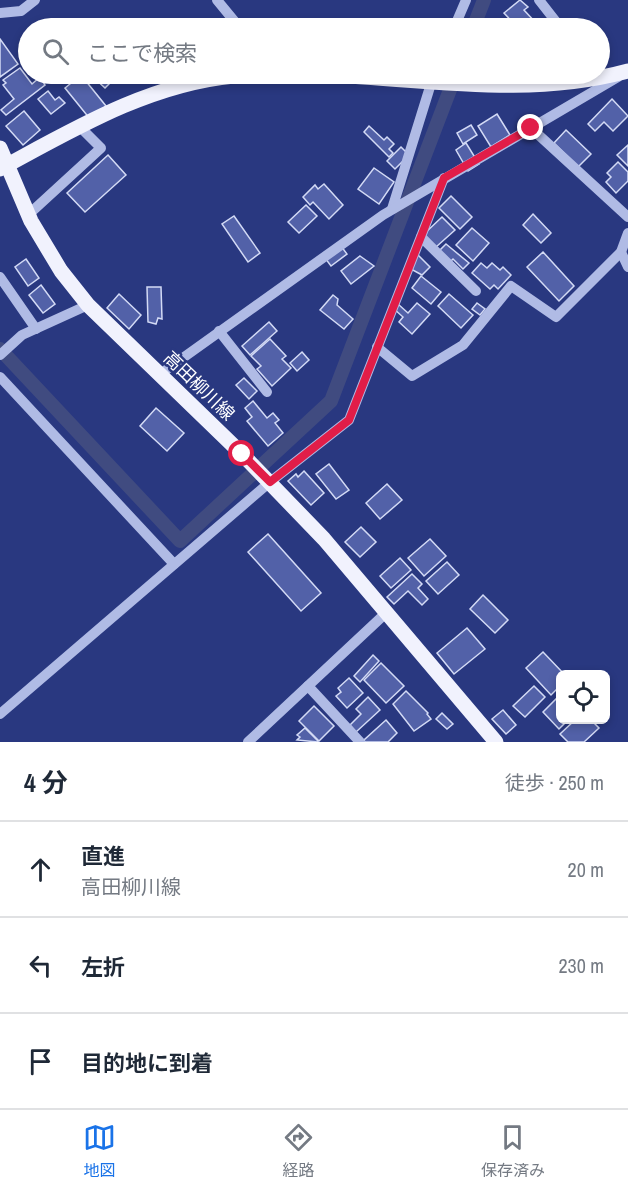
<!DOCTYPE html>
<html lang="ja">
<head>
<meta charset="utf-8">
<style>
  :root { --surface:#fff; --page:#f2f2f3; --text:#1f2937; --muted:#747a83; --line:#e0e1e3; --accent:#1a73e8 }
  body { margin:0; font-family:"Archivo Narrow","Noto Sans JP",sans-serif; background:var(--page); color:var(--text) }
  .controls { position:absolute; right:18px; bottom:18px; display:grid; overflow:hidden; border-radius:9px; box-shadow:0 3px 9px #0003 }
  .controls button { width:54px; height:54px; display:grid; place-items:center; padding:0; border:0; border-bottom:2px solid var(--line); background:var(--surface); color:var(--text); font:30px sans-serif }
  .stop { position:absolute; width:18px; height:18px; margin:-14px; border:4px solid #e11d48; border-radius:50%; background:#fff }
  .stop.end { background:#e11d48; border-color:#fff; box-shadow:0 2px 6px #0008 }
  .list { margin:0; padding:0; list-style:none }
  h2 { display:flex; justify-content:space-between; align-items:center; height:78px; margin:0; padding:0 24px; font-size:26px }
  h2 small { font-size:20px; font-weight:400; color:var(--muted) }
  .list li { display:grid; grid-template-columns:39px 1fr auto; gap:18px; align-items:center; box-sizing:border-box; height:96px; padding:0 24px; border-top:2px solid var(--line) }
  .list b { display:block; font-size:22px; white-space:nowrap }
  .list p { margin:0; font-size:20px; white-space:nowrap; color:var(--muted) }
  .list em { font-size:20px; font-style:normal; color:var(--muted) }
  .icon { flex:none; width:33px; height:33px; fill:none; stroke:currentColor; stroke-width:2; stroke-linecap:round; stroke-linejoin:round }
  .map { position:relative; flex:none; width:628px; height:742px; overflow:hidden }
  .search { position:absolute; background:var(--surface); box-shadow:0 3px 9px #0003; left:18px; right:18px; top:18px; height:66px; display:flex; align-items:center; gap:15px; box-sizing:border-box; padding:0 21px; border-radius:33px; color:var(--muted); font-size:22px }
  .sheet { height:366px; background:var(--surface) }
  nav { display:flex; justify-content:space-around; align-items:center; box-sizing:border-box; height:84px; border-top:2px solid var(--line); background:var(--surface); font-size:16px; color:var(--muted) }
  nav a { display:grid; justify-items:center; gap:3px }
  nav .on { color:var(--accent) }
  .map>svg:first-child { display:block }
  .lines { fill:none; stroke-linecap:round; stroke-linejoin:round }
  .canal { stroke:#404b80; stroke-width:14 }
  .building { fill:#5261a8; stroke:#d3daf5; stroke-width:1.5 }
  .minor { stroke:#b0bbe5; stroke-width:10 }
  .major { stroke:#f1f2fd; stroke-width:15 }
  .route { stroke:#e11d48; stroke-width:8 }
  .labels { text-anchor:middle; stroke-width:5; stroke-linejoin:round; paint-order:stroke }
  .street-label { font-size:18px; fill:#fff; stroke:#293880 }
</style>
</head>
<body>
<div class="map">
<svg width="628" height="742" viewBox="0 0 628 742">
  <rect width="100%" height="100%" fill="#293880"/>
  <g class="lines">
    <g class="canal">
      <polyline points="473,28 484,0"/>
      <polyline points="0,349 180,541 331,401 456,74"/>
    </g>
  </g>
  <g class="building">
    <polygon points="520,0 528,7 524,10 536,23 539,21 545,28 518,28 504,13"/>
    <polygon points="0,39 18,64 0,77"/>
    <polygon points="20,68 32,84 40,77 45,85 6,115 1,110 14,99 3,85 6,83 3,80"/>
    <polygon points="90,74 119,74 105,88"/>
    <polygon points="81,75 106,106 90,119 65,88"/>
    <polygon points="48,91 55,100 59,97 65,103 51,114 38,99"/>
    <polygon points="612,99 628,116 613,131 604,122 595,131 588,124"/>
    <polygon points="24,111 40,130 23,145 6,126"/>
    <polygon points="497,114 510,135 491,147 478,126"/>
    <polygon points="471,125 477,135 463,144 457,133"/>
    <polygon points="369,126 384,140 387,137 394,144 389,149 393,153 389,157 364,132"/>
    <polygon points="566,130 591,154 578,167 554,143"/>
    <polygon points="466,143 479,164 468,171 456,150"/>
    <polygon points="628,145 628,166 617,155"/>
    <polygon points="401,147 409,155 395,169 387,161"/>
    <polygon points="108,155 126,175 85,212 67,193"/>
    <polygon points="618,162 628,172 628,181 616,193 606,182 611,177 607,173"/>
    <polygon points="374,168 394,182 379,204 358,189"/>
    <polygon points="324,184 343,205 329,219 313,202 310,205 303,197 315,185 318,189"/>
    <polygon points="451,196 472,217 460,229 439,208"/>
    <polygon points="306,205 317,216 299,233 288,222"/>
    <polygon points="533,214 551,233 541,243 523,225"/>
    <polygon points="234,216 260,253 248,262 222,224"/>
    <polygon points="442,217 455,230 436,247 424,234"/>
    <polygon points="472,228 489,243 473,261 456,245"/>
    <polygon points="446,244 469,263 463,269 453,259 447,265 435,255"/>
    <polygon points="341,246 347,254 331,266 325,258"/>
    <polygon points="543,252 574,286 559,301 527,267"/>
    <polygon points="417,254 430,267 422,275 409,268"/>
    <polygon points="360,256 374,266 351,284 341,271"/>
    <polygon points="26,259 39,278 28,286 15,267"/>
    <polygon points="481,263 487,268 492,263 500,270 503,267 511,275 498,289 494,285 490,289 472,273"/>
    <polygon points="421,276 441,292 431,304 412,288"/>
    <polygon points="41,285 55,304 43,313 29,295"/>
    <polygon points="147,287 161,287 162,319 158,318 156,324 148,322"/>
    <polygon points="119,294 141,315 129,329 107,308"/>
    <polygon points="449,294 473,315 461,328 438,306"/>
    <polygon points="333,295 338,299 337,305 353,319 344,329 320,310"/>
    <polygon points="417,303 430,314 412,334 399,322 403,317 394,309 398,304 408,313"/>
    <polygon points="477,303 485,309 480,315 472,309"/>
    <polygon points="269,322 277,331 250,355 242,346"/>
    <polygon points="270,339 286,356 282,359 291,368 272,386 257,369 261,366 251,356"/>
    <polygon points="302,352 309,360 297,371 290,363"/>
    <polygon points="244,378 257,391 249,399 236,385"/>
    <polygon points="253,401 267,418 273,413 279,420 275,423 283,433 268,446 247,421 252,417 245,408"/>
    <polygon points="156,408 184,433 167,451 140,426"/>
    <polygon points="329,464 349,490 336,499 316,474"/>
    <polygon points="304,471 324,493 311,505 288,481 296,474 298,477"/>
    <polygon points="387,484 402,500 380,519 366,503"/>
    <polygon points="361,527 376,542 360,557 345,542"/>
    <polygon points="268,534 321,593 301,611 248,552"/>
    <polygon points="430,539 446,556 424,576 408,558"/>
    <polygon points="400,558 411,570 391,588 380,576"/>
    <polygon points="447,562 459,575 438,594 426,581"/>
    <polygon points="412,574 422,584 418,588 428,599 422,605 408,591 394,604 387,597"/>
    <polygon points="483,595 508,620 495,633 470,609"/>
    <polygon points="467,628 485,649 454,674 437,653"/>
    <polygon points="543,652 564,674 560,674 560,686 551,695 526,668"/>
    <polygon points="373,655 379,661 360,682 354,676"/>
    <polygon points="381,663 404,686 386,703 364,680"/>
    <polygon points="349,678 363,693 347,708 336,696 341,692 338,688"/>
    <polygon points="534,686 545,697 525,717 513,706"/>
    <polygon points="406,691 428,713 427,714 431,719 414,731 393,704"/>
    <polygon points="368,697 380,710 356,732 350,725 361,714 356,709"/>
    <polygon points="557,698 560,702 560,720 568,720 559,729 543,712"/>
    <polygon points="314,706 334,726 319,741 299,721"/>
    <polygon points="503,710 516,725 506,734 492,719"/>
    <polygon points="442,713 453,724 447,729 436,719"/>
    <polygon points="386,720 397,733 388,742 365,742 364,740"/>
    <polygon points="575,720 591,720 599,728 584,742 568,742 560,734"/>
    <polygon points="305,728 318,741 318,742 297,740 300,737 297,735"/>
  </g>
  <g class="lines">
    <g class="minor">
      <polyline points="217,0 240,28"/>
      <polyline points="539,0 561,28"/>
      <polyline points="0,13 21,11 35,0"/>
      <polyline points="454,28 466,0"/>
      <polyline points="531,128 628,217"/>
      <polyline points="392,209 434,74"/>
      <polyline points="28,215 101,148 80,127"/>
      <polyline points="421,237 476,291"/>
      <polyline points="621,252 628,267"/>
      <polyline points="0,277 36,329"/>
      <polyline points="219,331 267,392"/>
      <polyline points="377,347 412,376 463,345 511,286 556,317 621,252 628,233"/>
      <polyline points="0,355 22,335 88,305"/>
      <polyline points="159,375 383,215 618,77"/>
      <polyline points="0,377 174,564"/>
      <polyline points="308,686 360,742"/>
      <polyline points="0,714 270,482 349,420 444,178"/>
      <polyline points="248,742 387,612"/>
    </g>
    <g class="major">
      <polyline points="0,148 31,221 61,271 88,305 242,454 324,539 496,742"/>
      <path d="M0 169C74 129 149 84 234 76 364 64 500 106 628 71"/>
    </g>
  </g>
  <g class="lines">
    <polyline class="route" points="242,454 270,482 349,420 444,178 531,128"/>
  </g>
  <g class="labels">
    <g class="street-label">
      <text transform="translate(199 386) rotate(44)" y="6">高田柳川線</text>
    </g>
  </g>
</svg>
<div class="controls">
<button><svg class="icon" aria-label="locate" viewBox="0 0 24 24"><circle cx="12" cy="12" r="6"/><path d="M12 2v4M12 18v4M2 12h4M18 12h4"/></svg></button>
</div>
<div class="stop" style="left:242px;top:454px"></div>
<div class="stop end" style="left:531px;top:128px"></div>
<div class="search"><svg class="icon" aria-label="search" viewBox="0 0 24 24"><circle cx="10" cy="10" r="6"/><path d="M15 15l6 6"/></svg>ここで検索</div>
</div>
<section class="sheet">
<h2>4 分<small>徒歩 · 250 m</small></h2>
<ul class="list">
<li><svg class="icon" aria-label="ahead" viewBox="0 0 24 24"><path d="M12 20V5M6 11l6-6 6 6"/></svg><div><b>直進</b><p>高田柳川線</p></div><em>20 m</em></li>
<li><svg class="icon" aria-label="left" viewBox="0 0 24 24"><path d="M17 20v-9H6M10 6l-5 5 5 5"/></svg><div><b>左折</b></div><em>230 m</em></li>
<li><svg class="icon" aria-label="arrive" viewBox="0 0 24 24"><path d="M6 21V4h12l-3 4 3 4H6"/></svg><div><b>目的地に到着</b></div></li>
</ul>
</section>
<nav>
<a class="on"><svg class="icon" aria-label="map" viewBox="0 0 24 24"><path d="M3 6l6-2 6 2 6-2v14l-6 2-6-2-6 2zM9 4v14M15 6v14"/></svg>地図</a>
<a><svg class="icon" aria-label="directions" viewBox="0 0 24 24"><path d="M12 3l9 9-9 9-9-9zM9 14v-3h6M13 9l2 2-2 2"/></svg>経路</a>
<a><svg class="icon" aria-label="saved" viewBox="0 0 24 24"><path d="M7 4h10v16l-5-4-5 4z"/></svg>保存済み</a>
</nav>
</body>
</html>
